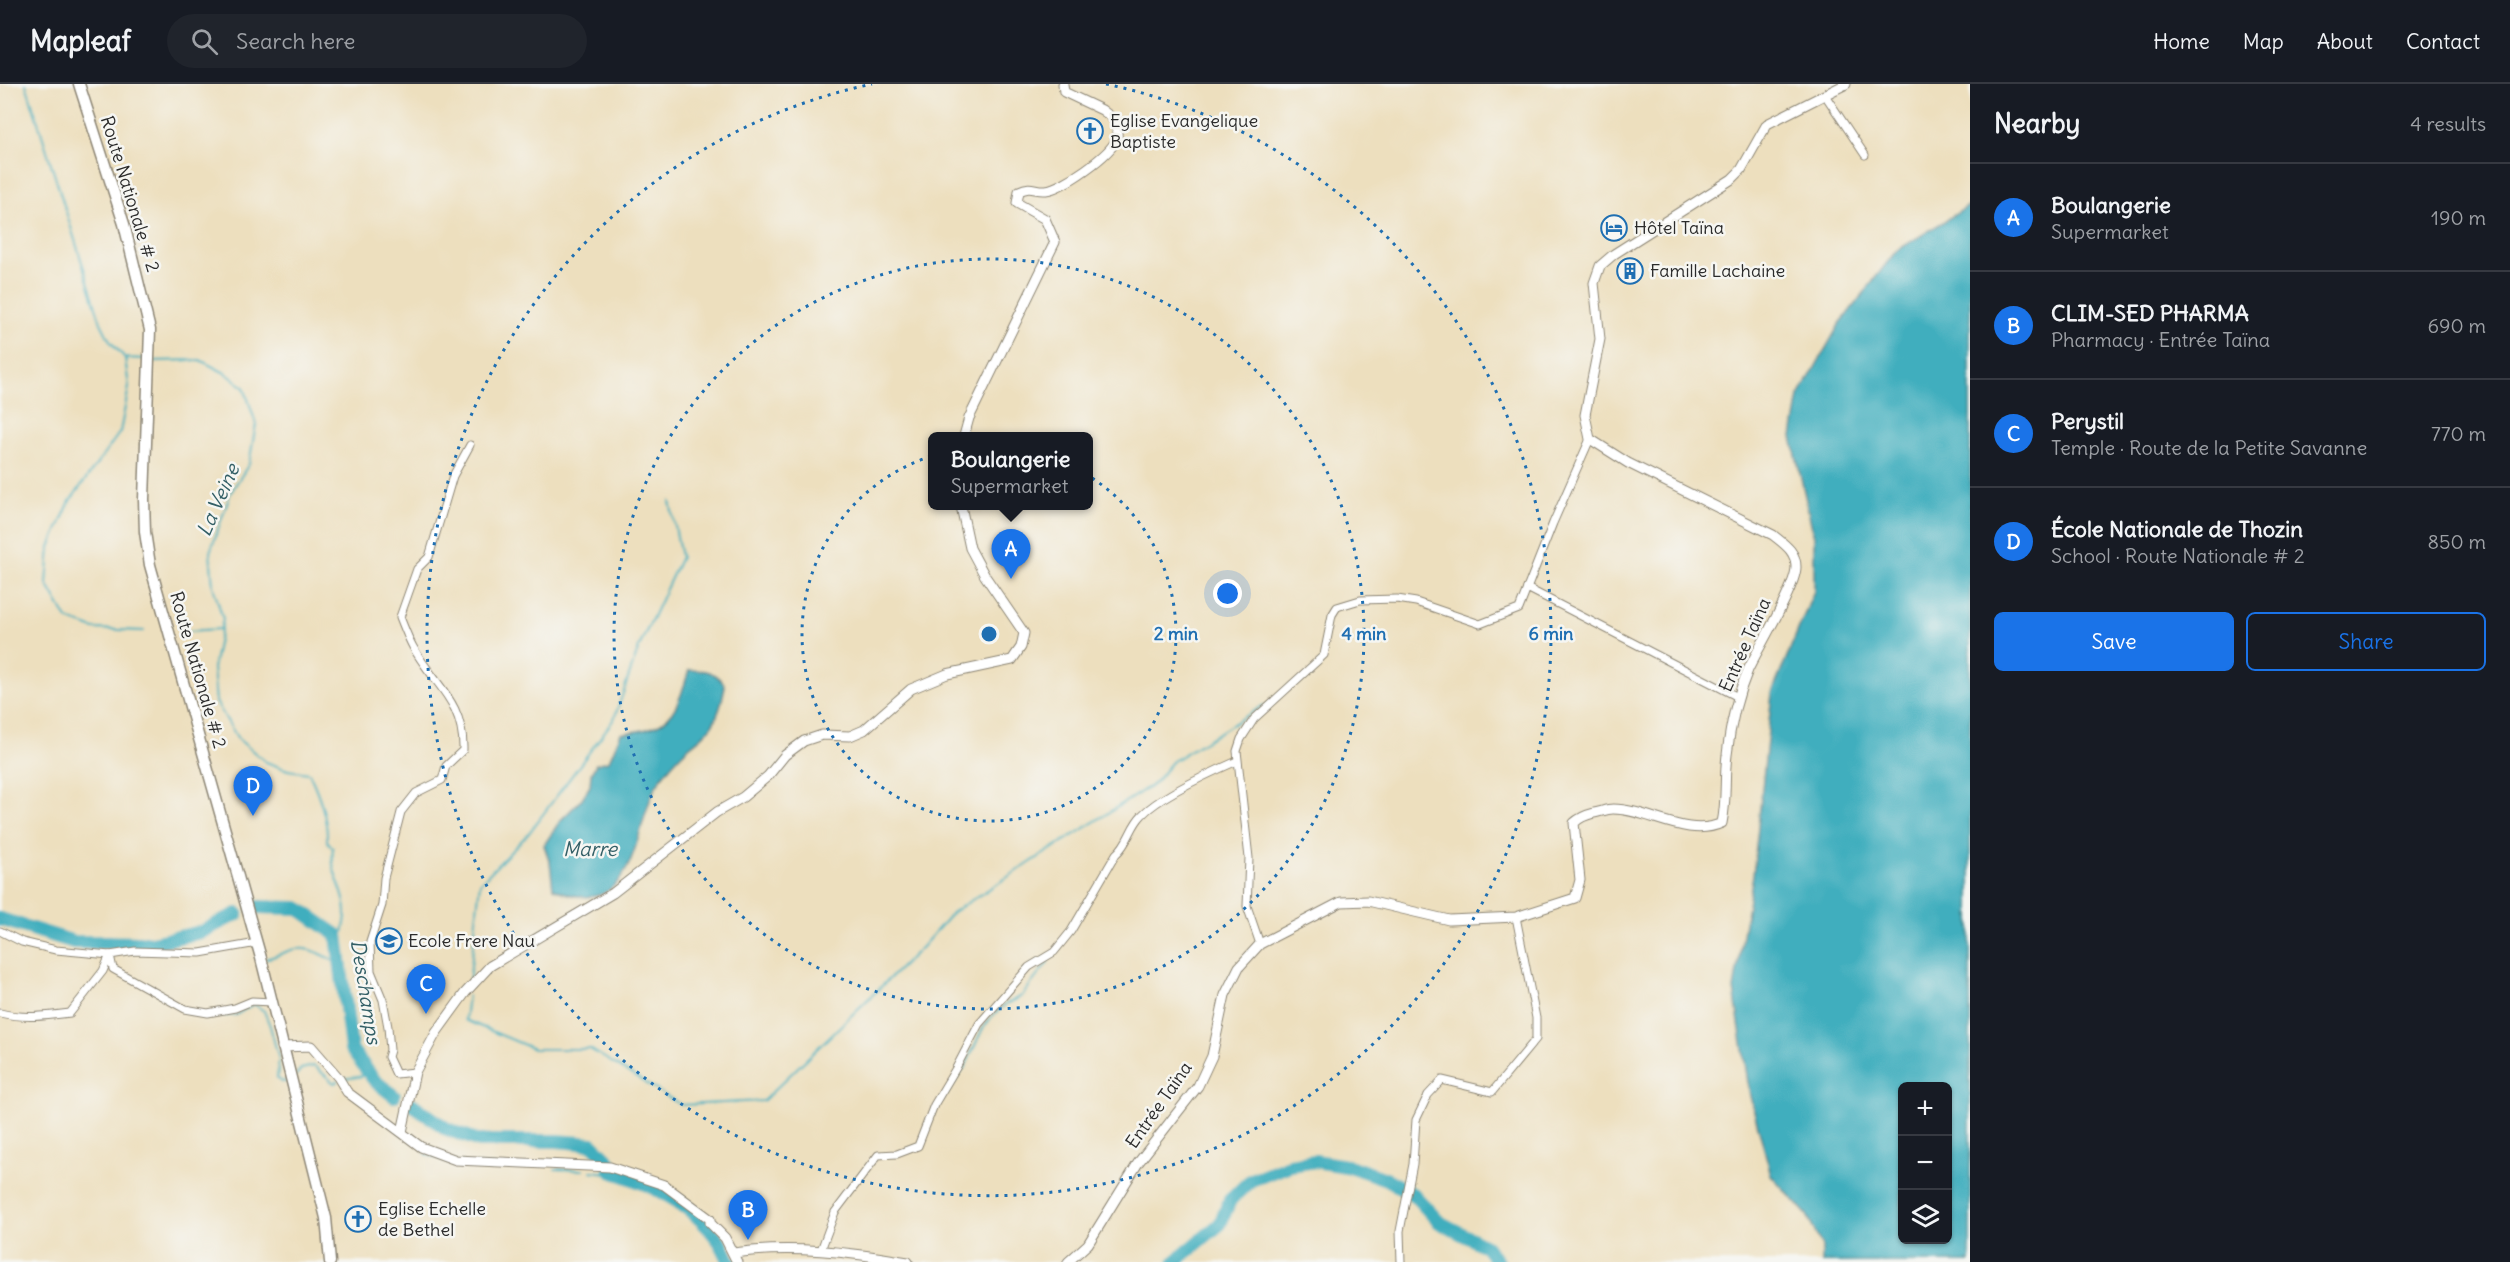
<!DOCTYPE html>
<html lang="en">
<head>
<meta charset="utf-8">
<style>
  :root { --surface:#171b24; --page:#20242c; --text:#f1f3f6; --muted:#9ea1a6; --line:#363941; --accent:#1a73e8 }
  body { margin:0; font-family:Delius,sans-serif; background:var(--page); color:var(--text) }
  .controls { position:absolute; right:18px; bottom:18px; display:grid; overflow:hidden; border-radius:9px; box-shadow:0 2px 4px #0004 }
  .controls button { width:54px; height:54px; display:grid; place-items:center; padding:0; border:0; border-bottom:2px solid var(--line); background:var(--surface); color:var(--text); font:30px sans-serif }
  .you { position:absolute; left:1228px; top:510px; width:21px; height:21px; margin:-15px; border:4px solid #fff; border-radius:50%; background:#1a73e8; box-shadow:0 0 0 9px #1a73e833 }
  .badge { display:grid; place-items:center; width:39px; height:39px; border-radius:50%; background:var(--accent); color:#fff; font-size:20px; font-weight:700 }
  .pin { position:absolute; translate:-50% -50px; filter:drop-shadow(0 2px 3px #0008) }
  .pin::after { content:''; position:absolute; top:32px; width:21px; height:18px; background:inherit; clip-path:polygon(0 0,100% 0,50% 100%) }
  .popup { position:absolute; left:928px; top:348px; width:165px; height:78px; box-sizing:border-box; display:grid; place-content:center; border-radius:9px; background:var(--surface); filter:drop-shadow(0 2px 4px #0005); font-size:20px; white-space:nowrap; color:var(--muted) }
  .popup b { font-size:22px; color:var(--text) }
  .popup::after { content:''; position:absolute; left:50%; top:100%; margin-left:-12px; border:12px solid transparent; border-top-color:var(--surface) }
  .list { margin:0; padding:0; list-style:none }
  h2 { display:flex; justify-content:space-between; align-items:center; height:78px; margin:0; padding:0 24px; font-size:26px }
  h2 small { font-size:20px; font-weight:400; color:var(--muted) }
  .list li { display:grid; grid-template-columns:39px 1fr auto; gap:18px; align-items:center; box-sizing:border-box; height:108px; padding:0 24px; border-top:2px solid var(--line) }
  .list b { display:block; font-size:22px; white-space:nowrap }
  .list p { margin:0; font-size:20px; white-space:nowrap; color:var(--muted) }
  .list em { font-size:20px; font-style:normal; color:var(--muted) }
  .actions { display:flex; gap:12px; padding:18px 24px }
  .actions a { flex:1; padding:14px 0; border:2px solid var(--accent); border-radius:9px; text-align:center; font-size:21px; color:var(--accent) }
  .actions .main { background:var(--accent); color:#fff }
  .icon { flex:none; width:33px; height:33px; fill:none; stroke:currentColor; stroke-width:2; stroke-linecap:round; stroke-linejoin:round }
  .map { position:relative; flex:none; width:1970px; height:1178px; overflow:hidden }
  header { display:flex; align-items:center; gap:36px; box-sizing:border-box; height:84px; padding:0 30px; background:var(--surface); border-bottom:2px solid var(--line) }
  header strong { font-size:28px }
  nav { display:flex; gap:33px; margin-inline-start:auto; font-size:21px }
  .search { width:420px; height:54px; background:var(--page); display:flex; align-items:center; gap:15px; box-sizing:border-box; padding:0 21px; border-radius:33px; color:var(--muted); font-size:22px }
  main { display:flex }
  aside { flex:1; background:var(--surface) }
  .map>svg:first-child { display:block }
  .water { fill:#40aebe; stroke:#366c74; stroke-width:1.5; fill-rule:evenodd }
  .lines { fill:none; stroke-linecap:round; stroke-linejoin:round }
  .stream { stroke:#40aebe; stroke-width:2 }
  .river { stroke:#40aebe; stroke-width:14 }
  .minor-casing { stroke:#8c8574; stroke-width:9 }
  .tertiary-casing { stroke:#8c8574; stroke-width:11 }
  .primary-casing { stroke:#8c8574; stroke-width:13 }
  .minor { stroke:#fff; stroke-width:7 }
  .tertiary { stroke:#fff; stroke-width:9 }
  .primary { stroke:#fff; stroke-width:10 }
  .ring { fill:none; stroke:#1f6fb2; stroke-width:3; stroke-dasharray:3 6 }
  .labels { text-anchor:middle; stroke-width:5; stroke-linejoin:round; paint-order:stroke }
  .poi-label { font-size:18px; fill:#2b2b2b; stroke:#f6f6f2; text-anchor:start }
  .street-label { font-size:18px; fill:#2b2b2b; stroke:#f6f6f2 }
  .water-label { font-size:20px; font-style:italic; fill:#335f66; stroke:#f6f6f2 }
  .centre { fill:#1f6fb2; stroke:#f6f6f2; stroke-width:3 }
  .ring-label { font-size:18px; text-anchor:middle; font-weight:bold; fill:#1f6fb2; stroke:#f6f6f2; stroke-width:5; stroke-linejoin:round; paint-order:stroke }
</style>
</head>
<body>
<header>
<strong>Mapleaf</strong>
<div class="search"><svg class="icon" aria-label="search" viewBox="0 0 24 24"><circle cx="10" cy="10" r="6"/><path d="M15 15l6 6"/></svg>Search here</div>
<nav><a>Home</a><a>Map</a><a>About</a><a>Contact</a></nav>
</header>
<main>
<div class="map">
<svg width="1970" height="1178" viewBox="0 0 1970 1178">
  <rect width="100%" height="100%" fill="#f6f6f2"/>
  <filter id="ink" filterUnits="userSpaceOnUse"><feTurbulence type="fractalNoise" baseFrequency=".0167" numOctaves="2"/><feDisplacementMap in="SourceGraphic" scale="12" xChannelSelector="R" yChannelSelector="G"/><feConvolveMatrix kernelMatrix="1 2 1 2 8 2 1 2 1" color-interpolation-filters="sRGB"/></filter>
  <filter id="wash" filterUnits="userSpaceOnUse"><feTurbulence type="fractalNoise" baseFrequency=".008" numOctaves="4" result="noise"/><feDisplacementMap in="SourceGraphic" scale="24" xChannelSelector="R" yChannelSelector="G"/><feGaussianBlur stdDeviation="1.35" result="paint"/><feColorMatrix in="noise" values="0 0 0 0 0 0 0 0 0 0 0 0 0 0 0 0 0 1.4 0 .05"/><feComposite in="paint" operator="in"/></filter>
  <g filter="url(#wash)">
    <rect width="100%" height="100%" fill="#eddfbe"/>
    <g class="water">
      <path d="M1970 121V1178H1822V1163L1807 1131 1771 1091 1750 1012 1734 905 1753 791 1772 609 1814 507V453L1792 353 1799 312 1839 241 1896 167ZM1902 1002H1948V1156H1902Z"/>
      <path d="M689 586C706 586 716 587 725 602 722 616 720 629 712 641 706 651 697 656 689 663 678 673 664 689 656 702 640 732 638 785 609 806 593 818 570 812 553 804L550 779 544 761 560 737 581 716 590 702 591 690 596 680 609 677 621 649C670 646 676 630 689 586Z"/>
    </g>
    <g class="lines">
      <g class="stream">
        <polyline points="26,0 101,239 110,257 125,274 129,303 120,348 70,417 50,463 47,500 67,535 94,545 144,547"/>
        <polyline points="125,274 145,275"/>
        <path d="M152 277 200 276 227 290 244 303 256 340 249 380 231 408 210 468 213 502 223 535 213 584 216 618 238 655 266 678 288 686 309 689C319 710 328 734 327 757L333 764C329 791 346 805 346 829 346 841 341 854 340 866"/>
        <polyline points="187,547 220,545"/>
        <path d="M265 875C276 873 287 866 297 865 312 863 330 874 342 882"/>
        <polyline points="469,900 480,799 529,749 614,635 639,563 681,473 670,417"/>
        <path d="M468 912 465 936 534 965H590L681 1021 763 1017 921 864 953 828 1144 706C1156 702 1163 687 1173 677L1264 621"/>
        <polyline points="211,932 236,931 254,920 264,927 270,942 279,975 277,994 282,998 287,997"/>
        <polyline points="296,991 301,985 314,982 334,999 338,997"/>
        <polyline points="343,995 370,991"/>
        <polyline points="941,1017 965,983 982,946 993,931 1005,921 1022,912 1048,878"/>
        <polyline points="426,1070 457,1080"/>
        <polyline points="463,1081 496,1082"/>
        <polyline points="555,1085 583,1086"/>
        <polyline points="591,1087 618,1090"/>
      </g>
      <g class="river">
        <polyline points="254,823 298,824 337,851 351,965 375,997 394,1012"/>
        <polyline points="0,835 74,858 152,859 201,848 237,830"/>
        <path d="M412 1020 447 1045 479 1057H557L592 1060 609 1077 611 1087C652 1100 694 1121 719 1157 724 1164 726 1171 730 1178"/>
        <polyline points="1175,1178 1220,1140 1230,1116 1251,1096 1290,1081 1315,1077 1352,1083 1386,1095 1414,1111 1439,1138 1485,1162 1497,1178"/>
      </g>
    </g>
  </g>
  <g filter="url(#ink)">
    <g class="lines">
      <g class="minor-casing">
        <g id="minor">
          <polyline points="1825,11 1865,71"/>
          <polyline points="1527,504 1738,613"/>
          <polyline points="0,847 22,858 56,866 110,871 135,867 200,869 257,859"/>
          <polyline points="1260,860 1247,822 1249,774 1237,667 1241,655 1254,635 1324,571 1332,531 1337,523 1360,516 1397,515 1416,518 1480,540 1519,525 1553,439 1590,355"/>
          <path d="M0 929C24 935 46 932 70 929L103 887 110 871 113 885 185 925 208 929 235 924 252 917 272 918"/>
          <path d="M415 988 396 990 388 973 390 966 388 943 383 916 371 887 370 858 382 821 384 794 401 728 416 709 442 696 446 682 463 666C464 617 434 601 413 563 408 554 404 543 400 533L417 485 429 473 453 392 470 361"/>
          <path d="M821 1166 835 1128 878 1071 897 1070 918 1062 934 1021 956 984 979 940 1029 883 1054 868 1071 847 1116 770C1129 759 1130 743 1142 731 1160 712 1212 688 1237 677"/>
          <polyline points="1401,1178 1400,1147 1413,1080 1416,1036 1428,1011 1442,996 1492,1008 1536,955 1536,934 1516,833"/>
        </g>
      </g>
      <g class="tertiary-casing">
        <g id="tertiary">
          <path d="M964 352 969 334 1055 158 1045 135 1017 119 1019 107C1032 101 1034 107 1046 106 1063 104 1111 71 1117 54 1118 49 1116 41 1115 36L1102 26 1064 8 1063 0"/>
          <polyline points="282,963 311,962 338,993 347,1008 421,1063 456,1076 610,1083 664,1101 710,1135 710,1139 725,1154 737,1178"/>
          <polyline points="402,1048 415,988 436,949 465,909 490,882 613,809 717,728 743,713 768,692 785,671 804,657 822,651 850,652 864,646 911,605 947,590 1012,576 1021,563 1024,549 985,492 970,464 961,422"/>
          <path d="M733 1169C793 1161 849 1168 908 1178"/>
          <path d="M1068 1178 1088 1160 1138 1079 1198 1002 1212 972 1225 911 1239 883 1260 860 1341 818 1368 817 1449 836 1516 833 1575 814 1580 796 1574 739C1580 733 1586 731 1594 729 1600 728 1607 725 1613 725 1648 725 1687 755 1722 739 1727 716 1724 694 1727 671 1730 643 1737 612 1748 586 1758 564 1796 503 1796 483 1796 467 1784 460 1773 451L1628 379 1590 355 1585 331 1600 255 1594 199 1600 182 1614 170 1732 95 1741 86 1767 40 1846 0"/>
        </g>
      </g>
      <g class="primary-casing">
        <polyline id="primary" points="79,0 124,140 150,246 144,415 145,448 150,481 261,874 326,1134 330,1178"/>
      </g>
      <use href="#minor" class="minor"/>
      <use href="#tertiary" class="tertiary"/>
      <use href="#primary" class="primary"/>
    </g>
  </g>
  <g class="ring">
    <circle cx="989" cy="550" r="187"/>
    <circle cx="989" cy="550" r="375"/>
    <path d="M1106 0A562 562 0 1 1 872 0"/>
  </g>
  <defs>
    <g id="church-ring" transform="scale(1.35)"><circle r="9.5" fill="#f6f6f2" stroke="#1f6fb2" stroke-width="1.5"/><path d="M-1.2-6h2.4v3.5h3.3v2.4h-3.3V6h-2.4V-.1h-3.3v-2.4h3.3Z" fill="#1f6fb2"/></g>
    <g id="hotel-ring" transform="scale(1.35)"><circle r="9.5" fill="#f6f6f2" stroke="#1f6fb2" stroke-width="1.5"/><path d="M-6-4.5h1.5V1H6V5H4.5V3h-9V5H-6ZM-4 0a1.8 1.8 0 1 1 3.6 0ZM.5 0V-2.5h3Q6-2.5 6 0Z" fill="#1f6fb2"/></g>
    <g id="building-ring" transform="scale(1.35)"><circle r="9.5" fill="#f6f6f2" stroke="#1f6fb2" stroke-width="1.5"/><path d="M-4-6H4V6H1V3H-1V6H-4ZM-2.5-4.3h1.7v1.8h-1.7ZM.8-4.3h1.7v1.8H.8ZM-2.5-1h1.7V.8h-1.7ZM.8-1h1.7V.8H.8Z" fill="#1f6fb2"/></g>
    <g id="school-ring" transform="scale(1.35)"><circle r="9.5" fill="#f6f6f2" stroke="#1f6fb2" stroke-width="1.5"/><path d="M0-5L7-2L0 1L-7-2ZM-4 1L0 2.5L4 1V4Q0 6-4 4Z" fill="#1f6fb2"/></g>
  </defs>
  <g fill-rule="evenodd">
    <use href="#church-ring" x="1090" y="47"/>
    <use href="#hotel-ring" x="1614" y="144"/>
    <use href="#building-ring" x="1630" y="187"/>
    <use href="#school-ring" x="389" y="857"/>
    <use href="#church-ring" x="358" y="1135"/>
  </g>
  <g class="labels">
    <g class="poi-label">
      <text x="1110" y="43">Eglise Evangelique<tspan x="1110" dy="21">Baptiste</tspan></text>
      <text x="1634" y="150">Hôtel Taïna</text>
      <text x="1650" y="193">Famille Lachaine</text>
      <text x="408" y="863">Ecole Frere Nau</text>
      <text x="378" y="1131">Eglise Echelle<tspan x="378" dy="21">de Bethel</tspan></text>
    </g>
    <g class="street-label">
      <text transform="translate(130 110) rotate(73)" y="6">Route Nationale # 2</text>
      <text transform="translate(1745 561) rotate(-66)" y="6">Entrée Taïna</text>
      <text transform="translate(198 586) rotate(74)" y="6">Route Nationale # 2</text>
      <text transform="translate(1159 1021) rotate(-55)" y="6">Entrée Taïna</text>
    </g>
    <g class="water-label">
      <text transform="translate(218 416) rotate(-66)" y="7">La Veine</text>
      <text x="590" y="772">Marre</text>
      <text transform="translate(366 908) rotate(81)" y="7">Deschamps</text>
    </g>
  </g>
  <circle cx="989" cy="550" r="9" class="centre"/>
  <g class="ring-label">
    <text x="1176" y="556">2 min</text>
    <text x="1364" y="556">4 min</text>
    <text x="1551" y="556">6 min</text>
  </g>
</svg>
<div class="controls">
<button>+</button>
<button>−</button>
<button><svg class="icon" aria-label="layers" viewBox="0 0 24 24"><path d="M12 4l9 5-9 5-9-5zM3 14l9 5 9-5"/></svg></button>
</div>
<div class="you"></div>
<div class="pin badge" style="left:1011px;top:495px">A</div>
<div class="popup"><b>Boulangerie</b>Supermarket</div>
<div class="pin badge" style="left:748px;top:1156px">B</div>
<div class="pin badge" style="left:426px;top:930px">C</div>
<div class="pin badge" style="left:253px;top:732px">D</div>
</div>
<aside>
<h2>Nearby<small>4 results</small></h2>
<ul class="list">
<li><span class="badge">A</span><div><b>Boulangerie</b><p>Supermarket</p></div><em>190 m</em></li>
<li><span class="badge">B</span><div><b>CLIM-SED PHARMA</b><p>Pharmacy · Entrée Taïna</p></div><em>690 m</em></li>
<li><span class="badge">C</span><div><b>Perystil</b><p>Temple · Route de la Petite Savanne</p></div><em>770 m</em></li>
<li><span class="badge">D</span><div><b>École Nationale de Thozin</b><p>School · Route Nationale # 2</p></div><em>850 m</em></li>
</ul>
<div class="actions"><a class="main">Save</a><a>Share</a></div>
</aside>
</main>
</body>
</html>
